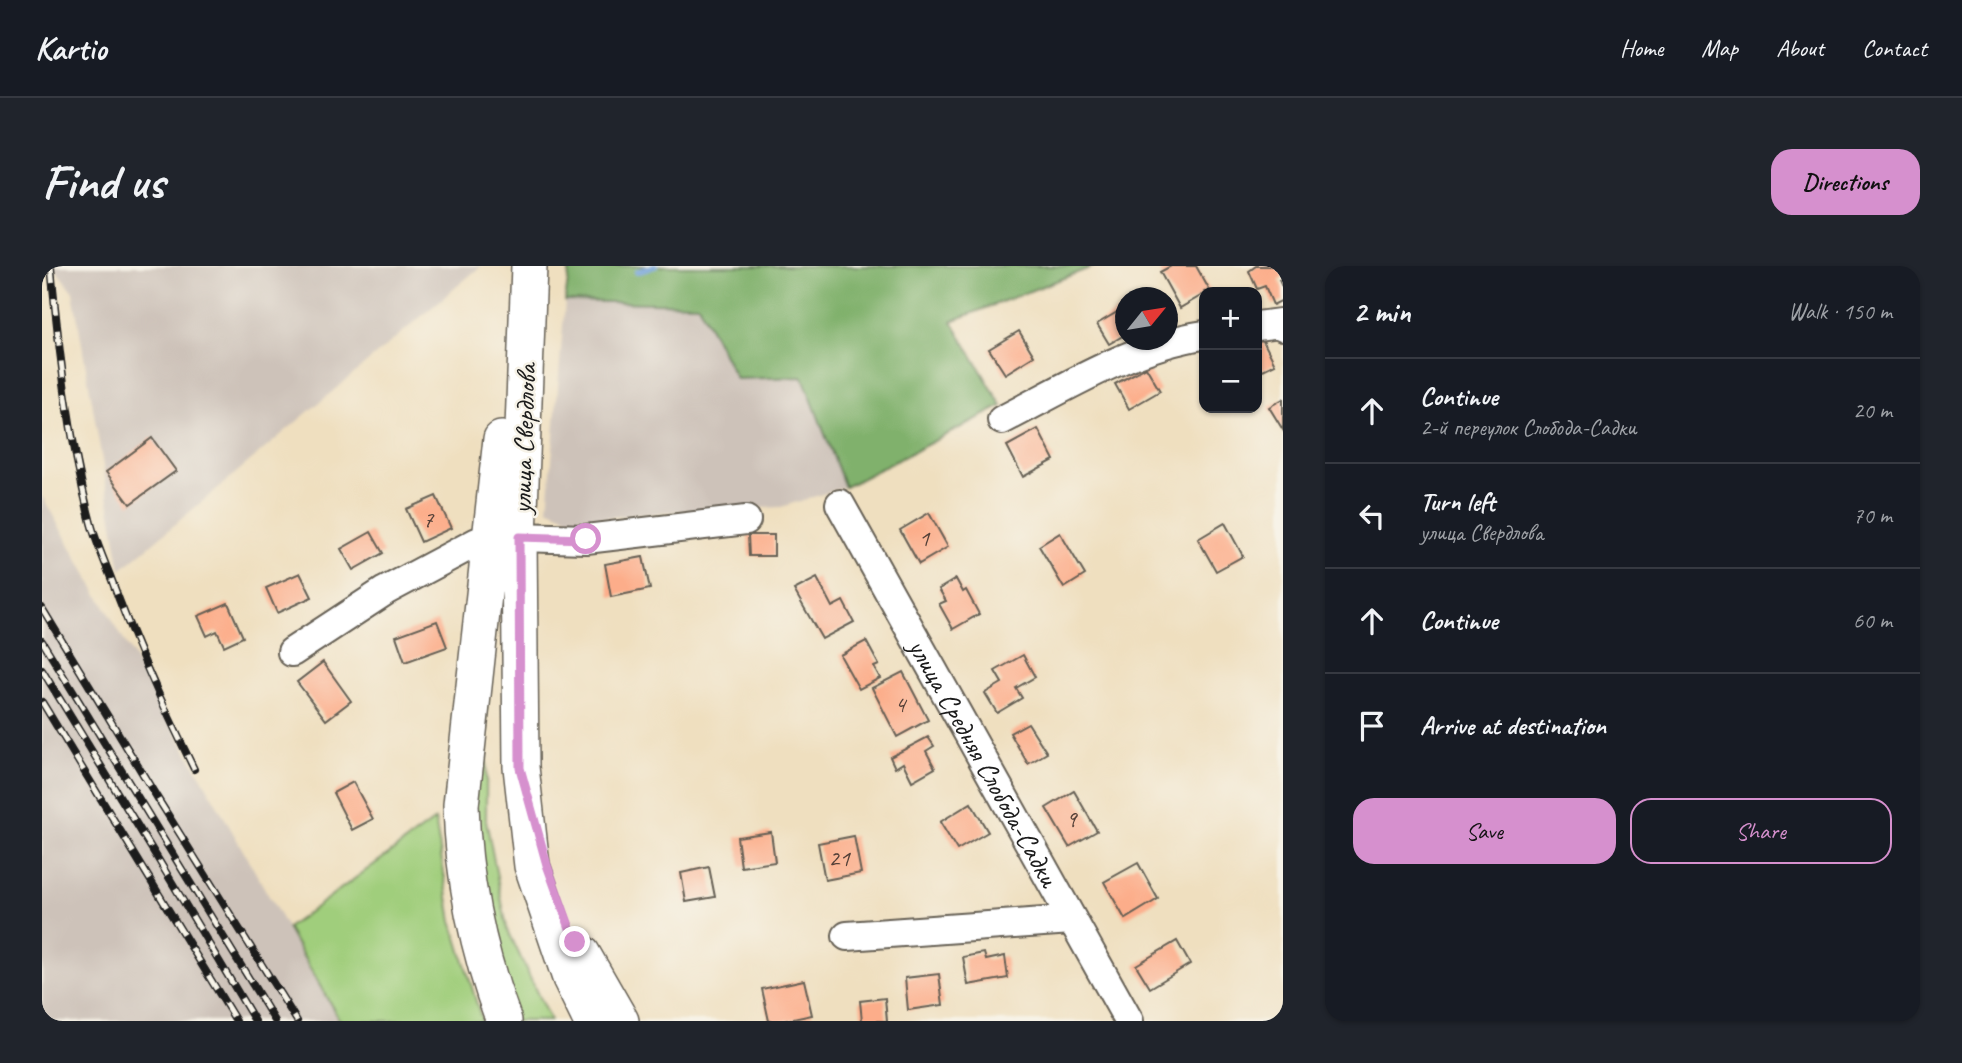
<!DOCTYPE html>
<html lang="en">
<head>
<meta charset="utf-8">
<style>
  :root { --surface:#171b24; --page:#20242c; --text:#f1f3f6; --muted:#9ea1a6; --line:#363941; --accent:#d690ce }
  body { margin:0; font-family:Caveat,sans-serif; background:var(--page); color:var(--text) }
  .controls { position:absolute; right:21px; top:21px; display:grid; overflow:hidden; border-radius:14px; box-shadow:0 2px 5px #0004 }
  .controls button { width:63px; height:63px; display:grid; place-items:center; padding:0; border:0; border-bottom:2px solid var(--line); background:var(--surface); color:var(--text); font:35px sans-serif }
  .compass { position:absolute; left:1073px; top:21px; width:63px; height:63px; border-radius:50%; background:var(--surface); box-shadow:0 2px 5px #0004; rotate:60deg }
  .stop { position:absolute; width:21px; height:21px; margin:-16px; border:5px solid #d690ce; border-radius:50%; background:#fff }
  .stop.end { background:#d690ce; border-color:#fff; box-shadow:0 2px 7px #0008 }
  .list { margin:0; padding:0; list-style:none }
  h2 { display:flex; justify-content:space-between; align-items:center; height:91px; margin:0; padding:0 28px; font-size:30px }
  h2 small { font-size:23px; font-weight:400; color:var(--muted) }
  .list li { display:grid; grid-template-columns:46px 1fr auto; gap:21px; align-items:center; box-sizing:border-box; height:105px; padding:0 28px; border-top:2px solid var(--line) }
  .list b { display:block; font-size:26px; white-space:nowrap }
  .list p { margin:0; font-size:23px; white-space:nowrap; color:var(--muted) }
  .list em { font-size:23px; font-style:normal; color:var(--muted) }
  .actions { display:flex; gap:14px; padding:21px 28px }
  .actions a { flex:1; padding:16px 0; border:2px solid var(--accent); border-radius:21px; text-align:center; font-size:24px; color:var(--accent) }
  .actions .main { background:var(--accent); color:#111 }
  .icon { flex:none; width:38px; height:38px; fill:none; stroke:currentColor; stroke-width:2; stroke-linecap:round; stroke-linejoin:round }
  .map { position:relative; flex:none; width:1241px; height:755px; overflow:hidden; border-radius:21px }
  header { display:flex; align-items:center; gap:42px; box-sizing:border-box; height:98px; padding:0 35px; background:var(--surface); border-bottom:2px solid var(--line) }
  header strong { font-size:33px }
  nav { display:flex; gap:38px; margin-inline-start:auto; font-size:24px }
  .intro { display:flex; align-items:center; justify-content:space-between; box-sizing:border-box; height:168px; padding:0 42px }
  h1 { margin:0; font-size:49px }
  .button { padding:18px 32px; border-radius:21px; background:var(--accent); color:#111; font-size:24px; font-weight:700 }
  main { display:flex; gap:42px; padding:0 42px }
  aside { flex:1; background:var(--surface); border-radius:21px; box-shadow:0 2px 5px #0004 }
  .map>svg:first-child { display:block }
  .industrial { fill:#cdc2b9 }
  .green { fill:#a0ce7c; stroke:#5e754c; stroke-width:2 }
  .forest { fill:#80b16c; stroke:#4e6644; stroke-width:2 }
  .lines { fill:none; stroke-linecap:round; stroke-linejoin:round }
  .stream { stroke:#70a0da; stroke-width:6 }
  .building { fill:#fcad8a }
  .minor-casing { stroke:#666055; stroke-width:32 }
  .major-casing { stroke:#666055; stroke-width:38 }
  .minor { stroke:#fff; stroke-width:28 }
  .major { stroke:#fff; stroke-width:35 }
  .rail-casing { stroke:#1c1c1c; stroke-width:8 }
  .rail { stroke:#f7f3e8; stroke-width:5; stroke-dasharray:16; stroke-linecap:butt }
  .route { stroke:#d690ce; stroke-width:9 }
  .labels { text-anchor:middle; stroke-width:5; stroke-linejoin:round; paint-order:stroke }
  .number-label { font-size:24px; fill:#544038 }
  .street-label { font-size:28px; fill:#1c1c1c; stroke:#f7f3e8 }
</style>
</head>
<body>
<header>
<strong>Kartio</strong>
<nav><a>Home</a><a>Map</a><a>About</a><a>Contact</a></nav>
</header>
<div class="intro"><h1>Find us</h1><a class="button">Directions</a></div>
<main>
<div class="map">
<svg width="1241" height="755" viewBox="0 0 1241 755">
  <rect width="100%" height="100%" fill="#f7f3e8"/>
  <filter id="ink" filterUnits="userSpaceOnUse"><feTurbulence type="fractalNoise" baseFrequency=".0143" numOctaves="2"/><feDisplacementMap in="SourceGraphic" scale="14" xChannelSelector="R" yChannelSelector="G"/><feConvolveMatrix kernelMatrix="1 2 1 2 8 2 1 2 1" color-interpolation-filters="sRGB"/></filter>
  <filter id="wash" filterUnits="userSpaceOnUse"><feTurbulence type="fractalNoise" baseFrequency=".00686" numOctaves="4" result="noise"/><feDisplacementMap in="SourceGraphic" scale="28" xChannelSelector="R" yChannelSelector="G"/><feGaussianBlur stdDeviation="1.57" result="paint"/><feColorMatrix in="noise" values="0 0 0 0 0 0 0 0 0 0 0 0 0 0 0 0 0 1.4 0 .05"/><feComposite in="paint" operator="in"/></filter>
  <g filter="url(#wash)">
    <rect width="100%" height="100%" fill="#efdfbf"/>
    <g class="industrial">
      <polygon points="11,0 439,0 79,304 31,26"/>
      <polygon points="523,35 656,38 694,113 761,111 803,221 739,241 631,246 532,254 506,243"/>
      <polygon points="0,230 245,662 298,755 0,755"/>
    </g>
    <g class="green">
      <polygon points="445,322 444,554 465,662 508,755 470,755 427,562"/>
      <polygon points="393,554 410,655 440,755 298,755 245,662"/>
    </g>
    <polygon class="forest" points="528,0 1053,0 910,55 960,140 803,221 761,111 694,113 656,38 523,35"/>
    <g class="lines">
      <polyline class="stream" points="595,6 613,0"/>
    </g>
    <g id="blocks">
      <g class="building">
        <polygon points="1129,0 1154,0 1168,25 1162,26 1162,28 1138,42 1118,6"/>
        <polygon points="1214,0 1241,0 1241,12 1237,14 1241,23 1241,34 1231,39 1223,20 1215,23 1207,5"/>
        <polygon points="1082,42 1084,68 1067,78 1055,58"/>
        <polygon points="977,65 992,90 963,108 947,83"/>
        <polygon points="1217,67 1233,98 1215,107 1215,68"/>
        <polygon points="1104,101 1118,125 1087,143 1073,118"/>
        <polygon points="1241,133 1241,164 1227,141"/>
        <polygon points="996,163 1012,194 981,211 965,180"/>
        <polygon points="110,172 134,205 88,238 64,206"/>
        <polygon points="394,230 409,262 379,276 364,243"/>
        <polygon points="887,247 906,281 877,298 858,264"/>
        <polygon points="1183,257 1201,290 1174,305 1156,273"/>
        <polygon points="329,266 341,287 311,304 299,283"/>
        <polygon points="1018,267 1043,309 1022,322 997,280"/>
        <polygon points="706,269 732,269 732,290 707,290"/>
        <polygon points="601,291 608,323 569,331 563,298"/>
        <polygon points="258,307 270,331 235,347 224,322"/>
        <polygon points="775,312 790,341 801,335 812,356 780,373 752,324"/>
        <polygon points="914,313 921,326 924,324 937,348 911,363 897,338 904,335 897,323"/>
        <polygon points="186,337 201,371 182,380 175,365 165,370 156,350"/>
        <polygon points="395,355 405,381 363,396 354,370"/>
        <polygon points="824,375 837,399 832,401 838,412 817,423 798,389"/>
        <polygon points="981,389 993,411 974,422 980,432 955,447 943,427 960,417 953,405"/>
        <polygon points="281,396 309,435 284,454 255,416"/>
        <polygon points="861,406 886,454 855,471 830,422"/>
        <polygon points="986,457 1005,487 986,498 968,467"/>
        <polygon points="886,471 892,480 884,485 893,502 870,515 861,497 853,502 848,491"/>
        <polygon points="311,516 331,553 310,564 291,527"/>
        <polygon points="1032,525 1055,565 1027,581 1004,542"/>
        <polygon points="929,537 946,566 915,584 898,556"/>
        <polygon points="729,566 733,596 699,601 695,571"/>
        <polygon points="812,570 819,607 783,614 776,577"/>
        <polygon points="1096,597 1116,633 1083,653 1062,616"/>
        <polygon points="667,601 673,631 644,636 639,607"/>
        <polygon points="1135,675 1148,698 1108,722 1094,699"/>
        <polygon points="942,687 944,694 963,690 966,712 926,719 921,691"/>
        <polygon points="897,708 901,739 866,744 863,712"/>
        <polygon points="762,714 770,749 742,755 727,755 720,723"/>
        <polygon points="843,732 845,755 820,755 818,735"/>
      </g>
    </g>
  </g>
  <g filter="url(#ink)">
    <use href="#blocks" fill-opacity="0" stroke="#666055" stroke-width="2"/>
    <g class="lines">
      <g class="minor-casing">
        <g id="minor">
          <polyline points="1215,60 1238,57 1241,60"/>
          <path d="M960 154C1025 121 1089 80 1162 69"/>
          <path id="s1" d="M798 238 1087 755"/>
          <polyline points="477,271 544,273 704,254"/>
          <polyline points="250,386 343,325 435,276 449,276"/>
          <polyline points="805,670 1030,654"/>
        </g>
      </g>
      <g class="major-casing">
        <g id="major">
          <polyline points="487,0 477,271 479,501 490,600 528,712 549,755"/>
          <path d="M459 173 419 539C421 612 436 686 462 755"/>
          <polyline points="540,687 579,755"/>
        </g>
      </g>
      <use href="#minor" class="minor"/>
      <use href="#major" class="major"/>
      <g class="rail-casing">
        <g id="rail">
          <path d="M9 0C17 87 27 173 49 257 54 276 62 294 69 312 93 378 121 440 152 503"/>
          <polyline points="0,342 116,533 255,755"/>
          <polyline points="0,375 233,755"/>
          <polyline points="0,404 116,593 213,755"/>
          <polyline points="0,436 194,755"/>
        </g>
      </g>
      <use href="#rail" class="rail"/>
    </g>
  </g>
  <g class="lines" filter="url(#ink)">
    <polyline class="route" points="533,676 505,599 478,502 477,271 544,273"/>
  </g>
  <g class="labels">
    <g class="number-label">
      <text x="386" y="261">7</text>
      <text x="882" y="280">1</text>
      <text x="858" y="446">4</text>
      <text x="1029" y="561">9</text>
      <text x="797" y="600">21</text>
    </g>
    <g class="street-label">
      <text transform="translate(481 173) rotate(-88)" y="10">улица Свердлова</text>
      <text dy="10" stroke="none"><textPath href="#s1" startOffset="296">улица Средняя Слобода-Садки</textPath></text>
    </g>
  </g>
</svg>
<div class="controls">
<button>+</button>
<button>−</button>
</div>
<svg class="compass" viewBox="-18 -18 36 36"><path d="M0-13l5 13h-10z" fill="#e53935"/><path d="M0 13l5-13h-10z" fill="#9ea1a6"/></svg>
<div class="stop" style="left:544px;top:273px"></div>
<div class="stop end" style="left:533px;top:676px"></div>
</div>
<aside>
<h2>2 min<small>Walk · 150 m</small></h2>
<ul class="list">
<li><svg class="icon" aria-label="ahead" viewBox="0 0 24 24"><path d="M12 20V5M6 11l6-6 6 6"/></svg><div><b>Continue</b><p>2-й переулок Слобода-Садки</p></div><em>20 m</em></li>
<li><svg class="icon" aria-label="left" viewBox="0 0 24 24"><path d="M17 20v-9H6M10 6l-5 5 5 5"/></svg><div><b>Turn left</b><p>улица Свердлова</p></div><em>70 m</em></li>
<li><svg class="icon" aria-label="ahead" viewBox="0 0 24 24"><path d="M12 20V5M6 11l6-6 6 6"/></svg><div><b>Continue</b></div><em>60 m</em></li>
<li><svg class="icon" aria-label="arrive" viewBox="0 0 24 24"><path d="M6 21V4h12l-3 4 3 4H6"/></svg><div><b>Arrive at destination</b></div></li>
</ul>
<div class="actions"><a class="main">Save</a><a>Share</a></div>
</aside>
</main>
</body>
</html>
